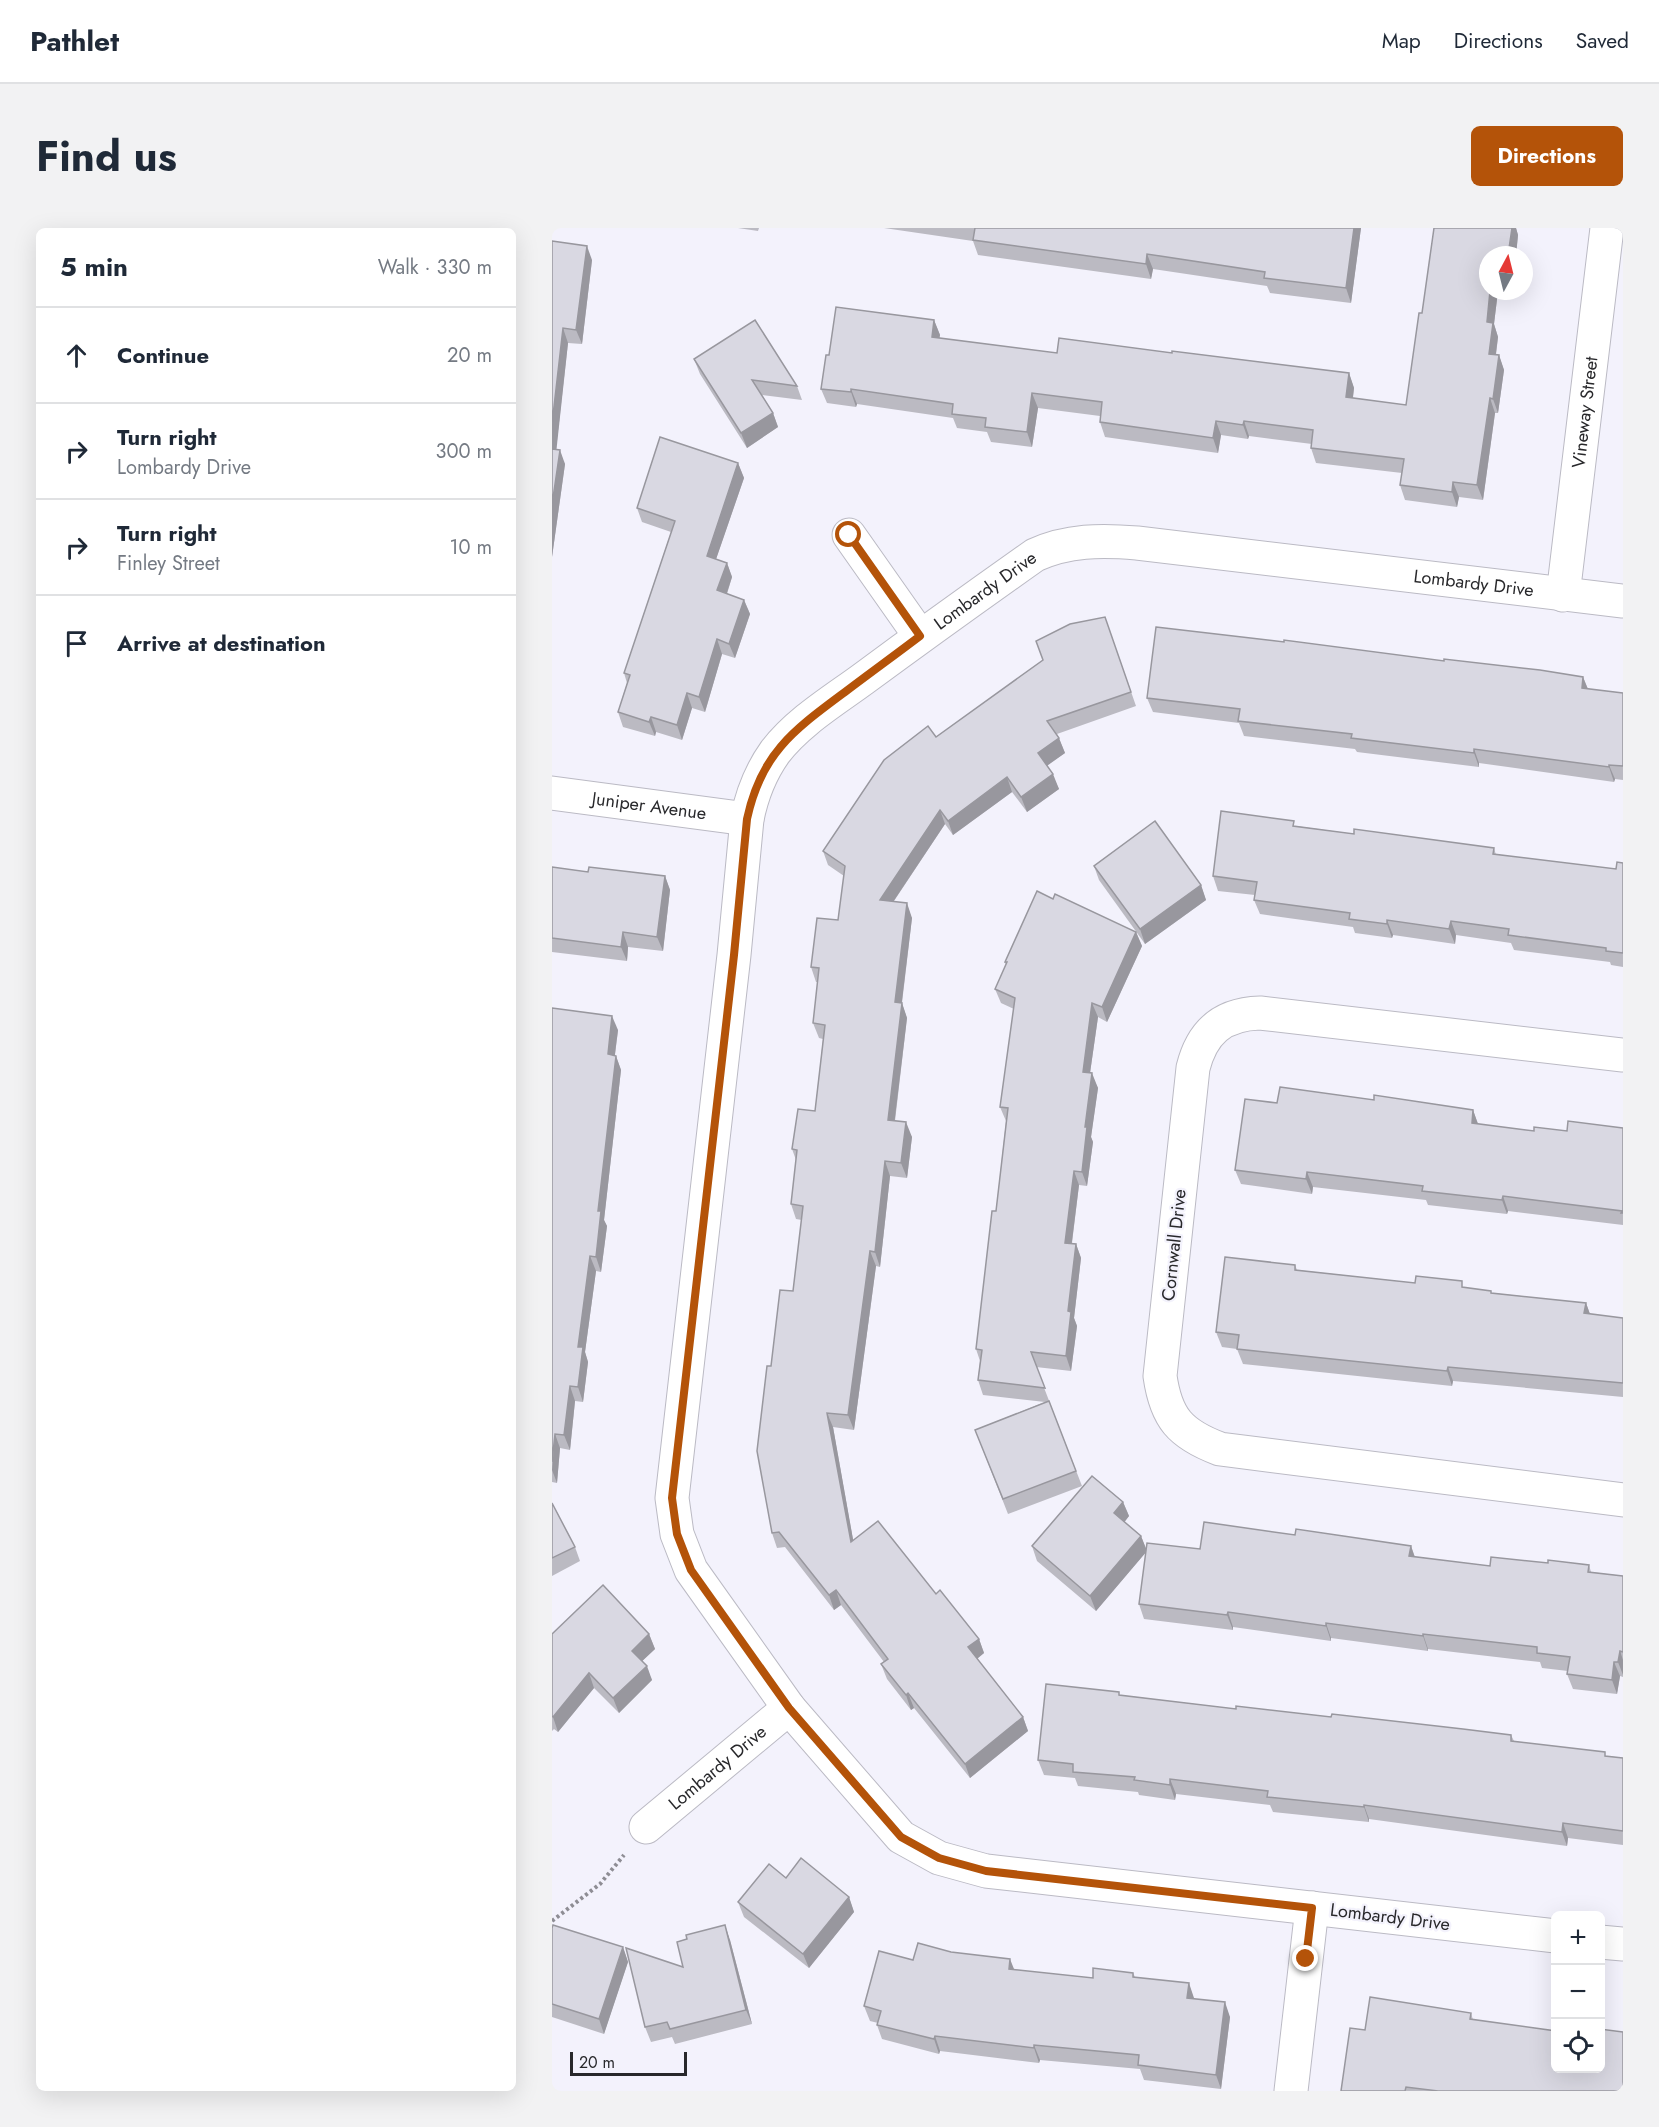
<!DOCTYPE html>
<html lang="en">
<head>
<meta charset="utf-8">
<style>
  :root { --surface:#fff; --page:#f2f2f3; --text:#1f2937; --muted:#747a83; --line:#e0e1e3; --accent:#b45309 }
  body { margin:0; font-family:Jost,sans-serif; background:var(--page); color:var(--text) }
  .controls { position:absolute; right:18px; bottom:18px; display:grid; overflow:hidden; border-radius:9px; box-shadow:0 6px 24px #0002 }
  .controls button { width:54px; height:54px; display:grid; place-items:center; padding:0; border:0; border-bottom:2px solid var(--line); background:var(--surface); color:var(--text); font:30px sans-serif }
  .compass { position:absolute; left:927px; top:18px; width:54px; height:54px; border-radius:50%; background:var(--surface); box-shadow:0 6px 24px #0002; rotate:7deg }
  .scale { position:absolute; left:18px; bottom:15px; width:117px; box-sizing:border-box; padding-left:6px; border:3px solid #28282b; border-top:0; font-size:16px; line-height:21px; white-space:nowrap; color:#28282b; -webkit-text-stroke:4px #f3f2fc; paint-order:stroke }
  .stop { position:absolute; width:18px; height:18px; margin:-14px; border:4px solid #b45309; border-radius:50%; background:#fff }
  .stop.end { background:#b45309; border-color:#fff; box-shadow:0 2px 6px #0008 }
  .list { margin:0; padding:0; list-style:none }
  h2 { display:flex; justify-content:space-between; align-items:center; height:78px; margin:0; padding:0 24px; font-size:26px }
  h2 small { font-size:20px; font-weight:400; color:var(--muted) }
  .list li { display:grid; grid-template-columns:39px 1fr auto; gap:18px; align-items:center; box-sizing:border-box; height:96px; padding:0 24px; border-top:2px solid var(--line) }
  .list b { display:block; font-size:22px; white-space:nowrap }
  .list p { margin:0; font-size:20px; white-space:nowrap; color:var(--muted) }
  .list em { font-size:20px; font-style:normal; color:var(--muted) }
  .icon { flex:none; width:33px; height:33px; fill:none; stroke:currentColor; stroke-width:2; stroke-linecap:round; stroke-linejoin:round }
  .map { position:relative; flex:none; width:1071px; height:1863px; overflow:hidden; border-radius:9px }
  header { display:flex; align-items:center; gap:36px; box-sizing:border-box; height:84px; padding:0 30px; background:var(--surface); border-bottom:2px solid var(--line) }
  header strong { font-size:28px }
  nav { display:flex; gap:33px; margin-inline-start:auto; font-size:21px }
  .intro { display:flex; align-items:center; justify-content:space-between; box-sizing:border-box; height:144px; padding:0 36px }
  h1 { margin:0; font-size:42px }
  .button { padding:15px 27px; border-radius:9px; background:var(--accent); color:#fff; font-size:21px; font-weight:700 }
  main { display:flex; gap:36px; padding:0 36px }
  aside { flex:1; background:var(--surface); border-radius:9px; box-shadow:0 6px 24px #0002 }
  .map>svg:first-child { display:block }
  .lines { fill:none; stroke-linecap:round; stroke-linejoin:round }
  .street-casing { stroke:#bbbac4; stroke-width:35 }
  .path { stroke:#8e8d94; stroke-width:4; stroke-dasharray:3 3; stroke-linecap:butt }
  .street { stroke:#fff; stroke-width:33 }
  .wall { fill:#bbbac2 }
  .shaded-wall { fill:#98979e }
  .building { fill:#d9d8e2; stroke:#98979e; stroke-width:1.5 }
  .route { stroke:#b45309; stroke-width:8 }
  .labels { text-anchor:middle; stroke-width:4.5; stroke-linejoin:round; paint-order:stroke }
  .street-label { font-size:18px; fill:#28282b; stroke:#f3f2fc }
</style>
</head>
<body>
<header>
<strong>Pathlet</strong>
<nav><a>Map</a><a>Directions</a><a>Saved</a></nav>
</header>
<div class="intro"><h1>Find us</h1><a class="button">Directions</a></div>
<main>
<aside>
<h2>5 min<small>Walk · 330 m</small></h2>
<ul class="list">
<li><svg class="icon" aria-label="ahead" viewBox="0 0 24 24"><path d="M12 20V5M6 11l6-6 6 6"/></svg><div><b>Continue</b></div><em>20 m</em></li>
<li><svg class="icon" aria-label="right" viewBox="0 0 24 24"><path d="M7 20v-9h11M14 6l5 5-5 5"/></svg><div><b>Turn right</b><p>Lombardy Drive</p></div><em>300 m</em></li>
<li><svg class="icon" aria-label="right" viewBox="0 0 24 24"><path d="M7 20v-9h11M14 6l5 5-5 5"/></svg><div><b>Turn right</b><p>Finley Street</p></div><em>10 m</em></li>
<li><svg class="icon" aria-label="arrive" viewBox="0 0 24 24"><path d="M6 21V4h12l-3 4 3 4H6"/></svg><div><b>Arrive at destination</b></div></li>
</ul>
</aside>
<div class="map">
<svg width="1071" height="1863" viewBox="0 0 1071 1863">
  <rect width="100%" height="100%" fill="#f3f2fc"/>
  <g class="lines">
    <g class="street-casing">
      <g id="street">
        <polyline points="297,307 368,408"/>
        <path id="s1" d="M1011 367 1055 0"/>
        <path id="s2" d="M0 565 195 591"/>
        <path d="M1071 827 708 785C670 786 650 804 641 840L608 1148C614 1190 628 1206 668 1221L1071 1272"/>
        <path id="s3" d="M94 1599 237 1480"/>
        <path id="s4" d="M1004 1708 434 1643 387 1630 349 1609 237 1480 139 1342 125 1306 120 1270 182 727 195 591C200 566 208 545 223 524 246 494 281 473 311 451 368 409 425 368 483 327 516 312 549 312 585 315L1071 373"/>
        <polyline points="1048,1714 1071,1716"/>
        <polyline points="739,1863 760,1680"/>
      </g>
    </g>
    <polyline class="path" points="0,1693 48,1656 72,1627"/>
    <use href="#street" class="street"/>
  </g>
  <g class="wall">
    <polygon points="186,0 207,0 206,3"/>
    <polygon points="332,0 809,0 799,75 718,65 715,58 601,41 599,51 426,27 421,13"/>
    <polygon points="882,0 964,0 966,7 964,27 936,27 936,63 946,63 942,96 946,109 944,127 947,127 952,142 946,185 943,185 931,272 907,269 905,279 853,272 848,257 850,245 764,235 759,220 760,216 697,208 696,211 669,207 666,225 553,209 548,194 548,188 486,180 480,219 439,214 435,204 405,200 401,190 305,176 304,179 275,175 269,161 274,127 277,127 284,79 382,92 388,107 387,110 505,125 507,110 620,125 620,123 797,145 802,160 801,170 854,177 867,85 870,85"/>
    <polygon points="0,13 40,32 30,116 16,115 4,221 13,236 0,329"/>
    <polygon points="142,131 245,158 250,172 210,167 221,185 226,199 195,220 148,146"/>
    <polygon points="186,235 192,250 164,331 175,335 180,349 175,366 192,372 198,386 183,430 170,426 153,484 140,480 130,512 104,504 103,508 71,499 66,484 75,455 72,445 119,304 90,294 85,280"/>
    <polygon points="553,389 584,478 505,506 513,525 495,537 507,561 475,584 460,564 401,607 393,596 342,673 360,690 350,775 355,790 343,893 360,909 355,950 338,948 328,1039 324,1038 302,1202 281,1199 301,1312 384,1366 427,1411 432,1425 425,1431 471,1489 476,1503 418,1550 362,1480 359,1482 335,1451 329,1436 332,1434 289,1377 282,1382 233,1319 225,1320 220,1305 219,1138 241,1063 250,992 244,991 239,976 244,932 240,921 263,883 271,811 267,810 261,795 266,754 264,754 259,739 286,692 292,648 276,637 271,623 384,509"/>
    <polygon points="892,433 1031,449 1036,461 1071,465 1071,552 1063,551 1062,554 927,535 927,539 805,524 803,521 692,508 687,495 601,484 595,470"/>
    <polygon points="744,598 802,606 942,620 944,627 1064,641 1071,635 1071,739 1059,737 1058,734 962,722 959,715 904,707 903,716 841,707 840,710 803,705 801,699 708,686 702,672 703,667 666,663 661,648"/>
    <polygon points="542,638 649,657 654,672 593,716 547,652"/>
    <polygon points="0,639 36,644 113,648 118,662 111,723 76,719 75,733 0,724"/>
    <polygon points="501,671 584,704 590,718 555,794 546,789 538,845 546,860 539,909 541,914 535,958 527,957 520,1015 524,1016 529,1030 522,1090 525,1098 519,1143 484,1139 530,1258 456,1286 423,1202 493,1174 431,1167 426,1152 428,1133 424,1121 444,983 454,893 448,879 462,781 449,775 443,761 454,737 453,734"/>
    <polygon points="0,780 66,802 63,827 64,828 69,842 52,992 55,998 49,1044 44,1043 33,1124 36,1134 31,1174 23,1173 18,1222 8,1220 5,1255 0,1254"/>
    <polygon points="822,872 921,882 926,896 982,903 1015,903 1071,900 1071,997 956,983 955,986 876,977 874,972 761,959 760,966 689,956 683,942 725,875"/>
    <polygon points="743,1037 745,1042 863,1055 913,1060 940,1065 1034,1075 1038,1086 1071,1090 1071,1169 901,1153 900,1158 691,1136 685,1121 670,1119 664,1104"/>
    <polygon points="571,1274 577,1288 572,1294 589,1308 594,1321 648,1321 743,1307 859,1318 863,1329 938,1338 996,1335 1037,1337 1039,1344 1071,1348 1071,1449 1068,1448 1065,1466 1021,1461 1015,1446 1016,1443 990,1440 988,1434 876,1421 876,1423 779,1410 779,1413 681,1399 681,1402 592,1391 587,1376 594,1324 544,1383 485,1333 480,1318"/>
    <polygon points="0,1275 23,1319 28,1333 0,1348"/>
    <polygon points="0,1406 97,1406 103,1421 90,1433 100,1452 67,1485 42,1460 6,1504 2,1501 0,1503"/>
    <polygon points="568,1467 684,1481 779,1489 959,1507 962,1513 1055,1528 1071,1530 1071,1617 1016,1610 1015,1618 817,1591 817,1594 721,1584 718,1577 624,1566 623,1572 587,1567 586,1564 526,1558 523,1550 492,1547 486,1532"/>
    <polygon points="234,1650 297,1669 302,1684 257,1740 192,1689 186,1674"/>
    <polygon points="0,1700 71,1719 76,1734 52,1806 0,1789"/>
    <polygon points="135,1711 178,1712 200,1796 123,1816 120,1809 99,1814 93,1799 131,1739"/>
    <polygon points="361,1732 541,1750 581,1745 583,1749 642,1771 678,1789 669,1861 592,1852 588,1841 488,1832 487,1835 388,1823 387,1826 330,1811 325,1797 326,1795 318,1793 312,1778"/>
    <polygon points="919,1785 921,1792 1004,1803 1071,1863 789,1863 813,1802"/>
  </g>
  <g class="shaded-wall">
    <polygon points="802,0 809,0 799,75 794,60"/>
    <polygon points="960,0 964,0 966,7 964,27 956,27"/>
    <polygon points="35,18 40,32 30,116 24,102"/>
    <polygon points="595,26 601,41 599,51 594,36"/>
    <polygon points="938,63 946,63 942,96 946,109 942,140 937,126 935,94"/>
    <polygon points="382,92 388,107 385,124 380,109"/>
    <polygon points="11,100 16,115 3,235 0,228 0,196"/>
    <polygon points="947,127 952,142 946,185 941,171"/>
    <polygon points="797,145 802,160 799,184 794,169"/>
    <polygon points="299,161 305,176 304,179 299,164"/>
    <polygon points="480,165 486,180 480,219 475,204"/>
    <polygon points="938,170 943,185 931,272 925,257"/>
    <polygon points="221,185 226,199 195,220 189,205"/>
    <polygon points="664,193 669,207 666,225 661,210"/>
    <polygon points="692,193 697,208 696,211 691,197"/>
    <polygon points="8,222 13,236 0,329 0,277"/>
    <polygon points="186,235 192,250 160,343 155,328"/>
    <polygon points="901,254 907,269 905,279 900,264"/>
    <polygon points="175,335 180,349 171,377 165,362"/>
    <polygon points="192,372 198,386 183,430 177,416"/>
    <polygon points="165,411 170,426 153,484 147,469"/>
    <polygon points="1031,449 1037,464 1030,460"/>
    <polygon points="135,465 140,480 130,512 125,497"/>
    <polygon points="99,489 104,504 103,508 97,494"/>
    <polygon points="507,510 513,525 492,540 486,525"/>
    <polygon points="922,521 927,535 927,539 922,525"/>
    <polygon points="1057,537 1063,551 1062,554 1057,539"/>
    <polygon points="501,546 507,561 475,584 469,569"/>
    <polygon points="455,549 460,564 401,607 396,593"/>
    <polygon points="388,582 393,596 333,686 328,672"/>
    <polygon points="113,648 118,662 111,723 105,709"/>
    <polygon points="649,657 654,672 593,716 588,701"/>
    <polygon points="355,675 360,690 348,789 343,774"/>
    <polygon points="835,692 841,707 840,710 835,696"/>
    <polygon points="899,693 904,707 903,716 897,701"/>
    <polygon points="71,704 76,719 75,733 69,719"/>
    <polygon points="584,704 590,718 555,794 550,779"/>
    <polygon points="350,775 355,790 341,906 336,892"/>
    <polygon points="540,775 546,789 536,859 531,844"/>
    <polygon points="60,788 66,802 61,841 56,826"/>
    <polygon points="64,828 69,842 52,992 55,998 49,1044 44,1029 46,983"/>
    <polygon points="540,845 546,860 539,909 541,914 535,958 530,944 533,899"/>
    <polygon points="921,882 926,896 920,895"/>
    <polygon points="354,894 360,909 355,950 349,935"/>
    <polygon points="333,933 338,948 328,1039 323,1024"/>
    <polygon points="522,943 527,957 518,1029 513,1015"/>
    <polygon points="755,944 761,959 760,966 754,951"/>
    <polygon points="951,968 956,983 955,986 950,972"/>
    <polygon points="524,1016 529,1030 522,1090 525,1098 519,1143 514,1128 516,1083"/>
    <polygon points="318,1023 324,1038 302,1202 296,1187"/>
    <polygon points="38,1028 44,1043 33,1124 36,1134 31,1174 26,1159 26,1119"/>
    <polygon points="1034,1075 1039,1089 1032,1085"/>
    <polygon points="896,1139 901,1153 900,1158 895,1143"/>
    <polygon points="18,1158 23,1173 18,1222 12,1207"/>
    <polygon points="275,1185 281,1199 304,1328 299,1314"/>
    <polygon points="3,1206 8,1220 5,1255 0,1242"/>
    <polygon points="571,1274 577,1288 568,1300 562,1285"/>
    <polygon points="589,1308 595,1323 544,1383 538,1368"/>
    <polygon points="859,1318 864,1333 857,1328"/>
    <polygon points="284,1362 289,1377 282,1382 277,1367"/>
    <polygon points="676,1384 681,1399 681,1402 675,1387"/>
    <polygon points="774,1395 779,1410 779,1413 774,1398"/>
    <polygon points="97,1406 103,1421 86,1437 80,1423"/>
    <polygon points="871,1406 876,1421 876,1423 871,1408"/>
    <polygon points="427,1411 432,1425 421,1434 416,1419"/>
    <polygon points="1068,1423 1071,1432 1071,1447 1066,1434"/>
    <polygon points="1062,1434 1068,1448 1065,1466 1060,1452"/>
    <polygon points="95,1438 100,1452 67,1485 61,1470"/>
    <polygon points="37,1445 42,1460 6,1504 1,1489"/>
    <polygon points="356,1465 362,1480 359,1482 354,1467"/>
    <polygon points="471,1489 476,1503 418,1550 413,1536"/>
    <polygon points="618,1551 624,1566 623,1572 618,1557"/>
    <polygon points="812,1577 817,1591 817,1594 812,1579"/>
    <polygon points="1011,1595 1016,1610 1015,1618 1010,1604"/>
    <polygon points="297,1669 302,1684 257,1740 251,1726"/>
    <polygon points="173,1697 178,1712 200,1796 194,1782"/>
    <polygon points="71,1719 76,1734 52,1806 47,1791"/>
    <polygon points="458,1731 464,1746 457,1741"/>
    <polygon points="637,1755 642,1770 635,1770"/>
    <polygon points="673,1774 678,1789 669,1861 664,1847"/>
    <polygon points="383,1808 388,1823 387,1826 382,1811"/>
    <polygon points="482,1817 488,1832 487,1835 482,1820"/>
  </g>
  <g class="building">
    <polygon points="423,0 802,0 794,60 712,50 713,44 595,26 594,36 421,12"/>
    <polygon points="882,0 960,0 956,27 936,27 936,63 938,63 935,94 941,95 937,126 947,127 941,171 938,170 925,257 901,254 900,264 848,257 852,231 759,220 761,202 692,193 691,197 664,193 661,210 548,194 550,174 480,165 475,204 433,199 434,190 400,186 401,176 299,161 299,164 269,161 274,127 277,127 284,79 382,92 380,109 505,125 507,110 620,125 620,123 797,145 794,169 854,177 867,85 870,85"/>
    <polygon points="0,13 35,18 24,102 11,100 0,196"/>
    <polygon points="203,92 245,158 200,152 221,185 189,205 142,131"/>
    <polygon points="108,209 186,235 155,328 175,335 165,362 192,372 177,416 165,411 147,469 135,465 125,497 99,489 97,494 66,484 78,447 72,445 123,293 85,280"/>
    <polygon points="0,221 8,222 0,277"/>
    <polygon points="553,389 579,464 495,493 507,510 486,525 501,546 469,569 455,549 396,593 388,582 328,672 355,675 343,774 350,775 336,892 354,894 349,935 333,933 323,1024 318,1023 296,1187 275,1185 299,1314 326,1293 384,1366 388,1362 427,1411 416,1419 471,1489 413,1536 356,1465 354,1467 329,1436 336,1431 284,1362 277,1367 227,1304 220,1305 205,1223 215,1138 219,1138 228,1062 241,1063 251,978 239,976 245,922 240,921 246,881 263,883 273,797 261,795 267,740 259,739 265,690 286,692 293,638 271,623 332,532 376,498 384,509 491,432 484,413 518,396"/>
    <polygon points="604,399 732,414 732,412 892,433 892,431 988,442 1031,449 1030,460 1071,465 1071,538 1057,537 1057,539 922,521 922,525 799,510 800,506 686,493 688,481 595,470"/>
    <polygon points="669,583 742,593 741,598 802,606 802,601 942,620 941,626 1064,641 1065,634 1071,635 1071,725 1054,723 1054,720 956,707 957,701 899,693 897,701 835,692 835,696 797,691 798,685 702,672 705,654 661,648"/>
    <polygon points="603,593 649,657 588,701 542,638"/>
    <polygon points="0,639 36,644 37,639 113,648 105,709 71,704 69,719 0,710"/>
    <polygon points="485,663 501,671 503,666 584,704 550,779 540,775 531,844 540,845 533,899 535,899 530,944 522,943 513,1015 524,1016 516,1083 519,1084 514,1128 479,1124 493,1160 426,1152 430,1122 424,1121 440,983 444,983 456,880 448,879 463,770 443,761 455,734 453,734"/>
    <polygon points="0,780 60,788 56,826 64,828 46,983 49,983 44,1029 38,1028 26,1119 31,1119 26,1159 18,1158 12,1207 3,1206 0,1234"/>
    <polygon points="728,859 822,872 822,867 921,882 920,895 982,903 982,899 1015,903 1016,893 1071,900 1071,985 1069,985 1070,983 951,968 950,972 870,963 871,958 755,944 754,951 683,942 693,871 725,875"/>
    <polygon points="673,1029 743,1037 743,1042 863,1055 864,1048 910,1053 910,1059 939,1063 939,1065 1034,1075 1032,1085 1071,1090 1071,1155 896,1139 895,1143 685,1121 687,1107 664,1104"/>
    <polygon points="497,1173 524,1243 451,1271 423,1202"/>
    <polygon points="540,1248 571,1274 562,1285 589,1308 538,1368 480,1318"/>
    <polygon points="0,1275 23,1319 0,1330"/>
    <polygon points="652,1294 743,1307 744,1301 859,1318 857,1328 938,1338 939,1329 996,1335 996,1332 1037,1337 1036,1344 1071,1348 1071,1424 1068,1423 1066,1434 1062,1434 1060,1452 1015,1446 1018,1429 985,1425 985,1419 871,1406 871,1408 774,1395 774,1398 676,1384 675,1387 587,1376 595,1315 648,1321"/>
    <polygon points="51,1357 97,1406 80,1423 95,1438 61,1470 37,1445 1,1489 0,1488 0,1406"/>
    <polygon points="494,1456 567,1464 567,1467 684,1481 684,1478 779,1489 780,1486 911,1501 959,1507 959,1513 1053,1524 1053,1528 1071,1530 1071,1603 1011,1595 1010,1604 812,1577 812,1579 715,1569 716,1563 618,1551 618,1557 582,1552 583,1549 521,1544 521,1536 486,1532"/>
    <polygon points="249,1630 297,1669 251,1726 186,1674 217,1636 234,1650"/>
    <polygon points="1,1697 71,1719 47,1791 0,1776 0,1700"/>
    <polygon points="173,1697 194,1782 118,1801 115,1794 93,1799 74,1720 131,1739 125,1714 135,1711 134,1707"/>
    <polygon points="366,1715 399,1724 458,1731 457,1741 541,1750 541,1740 581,1745 581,1749 637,1755 635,1770 673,1774 664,1847 586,1837 587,1827 482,1817 482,1820 383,1808 382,1811 325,1797 329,1783 312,1778 327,1723 361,1732"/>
    <polygon points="818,1769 919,1785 918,1791 1004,1803 1004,1840 1048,1840 1048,1801 1071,1804 1071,1863 886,1863 854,1859 853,1863 789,1863 798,1800 813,1802"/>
  </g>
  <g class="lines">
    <path class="route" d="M297 307 368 408C343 427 318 445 293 464 242 502 209 525 195 591L182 727 120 1270 125 1306 139 1342 237 1480 349 1609 387 1630 434 1643 760 1680 754 1731"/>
  </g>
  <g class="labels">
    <g class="street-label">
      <text dy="6" stroke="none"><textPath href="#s1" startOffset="184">Vineway Street</textPath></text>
      <text dy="6" stroke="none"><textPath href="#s4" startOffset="2607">Lombardy Drive</textPath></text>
      <text dy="6" stroke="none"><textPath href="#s4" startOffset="2103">Lombardy Drive</textPath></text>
      <text dy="6" stroke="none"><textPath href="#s2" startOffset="98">Juniper Avenue</textPath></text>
      <text transform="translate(622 1017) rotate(-84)" y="6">Cornwall Drive</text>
      <text dy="6" stroke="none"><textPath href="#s3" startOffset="93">Lombardy Drive</textPath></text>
      <text transform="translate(838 1689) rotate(7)" y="6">Lombardy Drive</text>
    </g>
  </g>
</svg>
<div class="controls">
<button>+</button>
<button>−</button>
<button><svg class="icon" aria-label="locate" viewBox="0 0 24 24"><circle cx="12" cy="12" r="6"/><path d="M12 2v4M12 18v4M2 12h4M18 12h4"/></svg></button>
</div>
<svg class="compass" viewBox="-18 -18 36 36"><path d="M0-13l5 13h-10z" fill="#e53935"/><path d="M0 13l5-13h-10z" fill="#747a83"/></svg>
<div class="scale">20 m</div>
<div class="stop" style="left:297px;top:307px"></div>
<div class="stop end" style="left:754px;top:1731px"></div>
</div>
</main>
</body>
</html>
